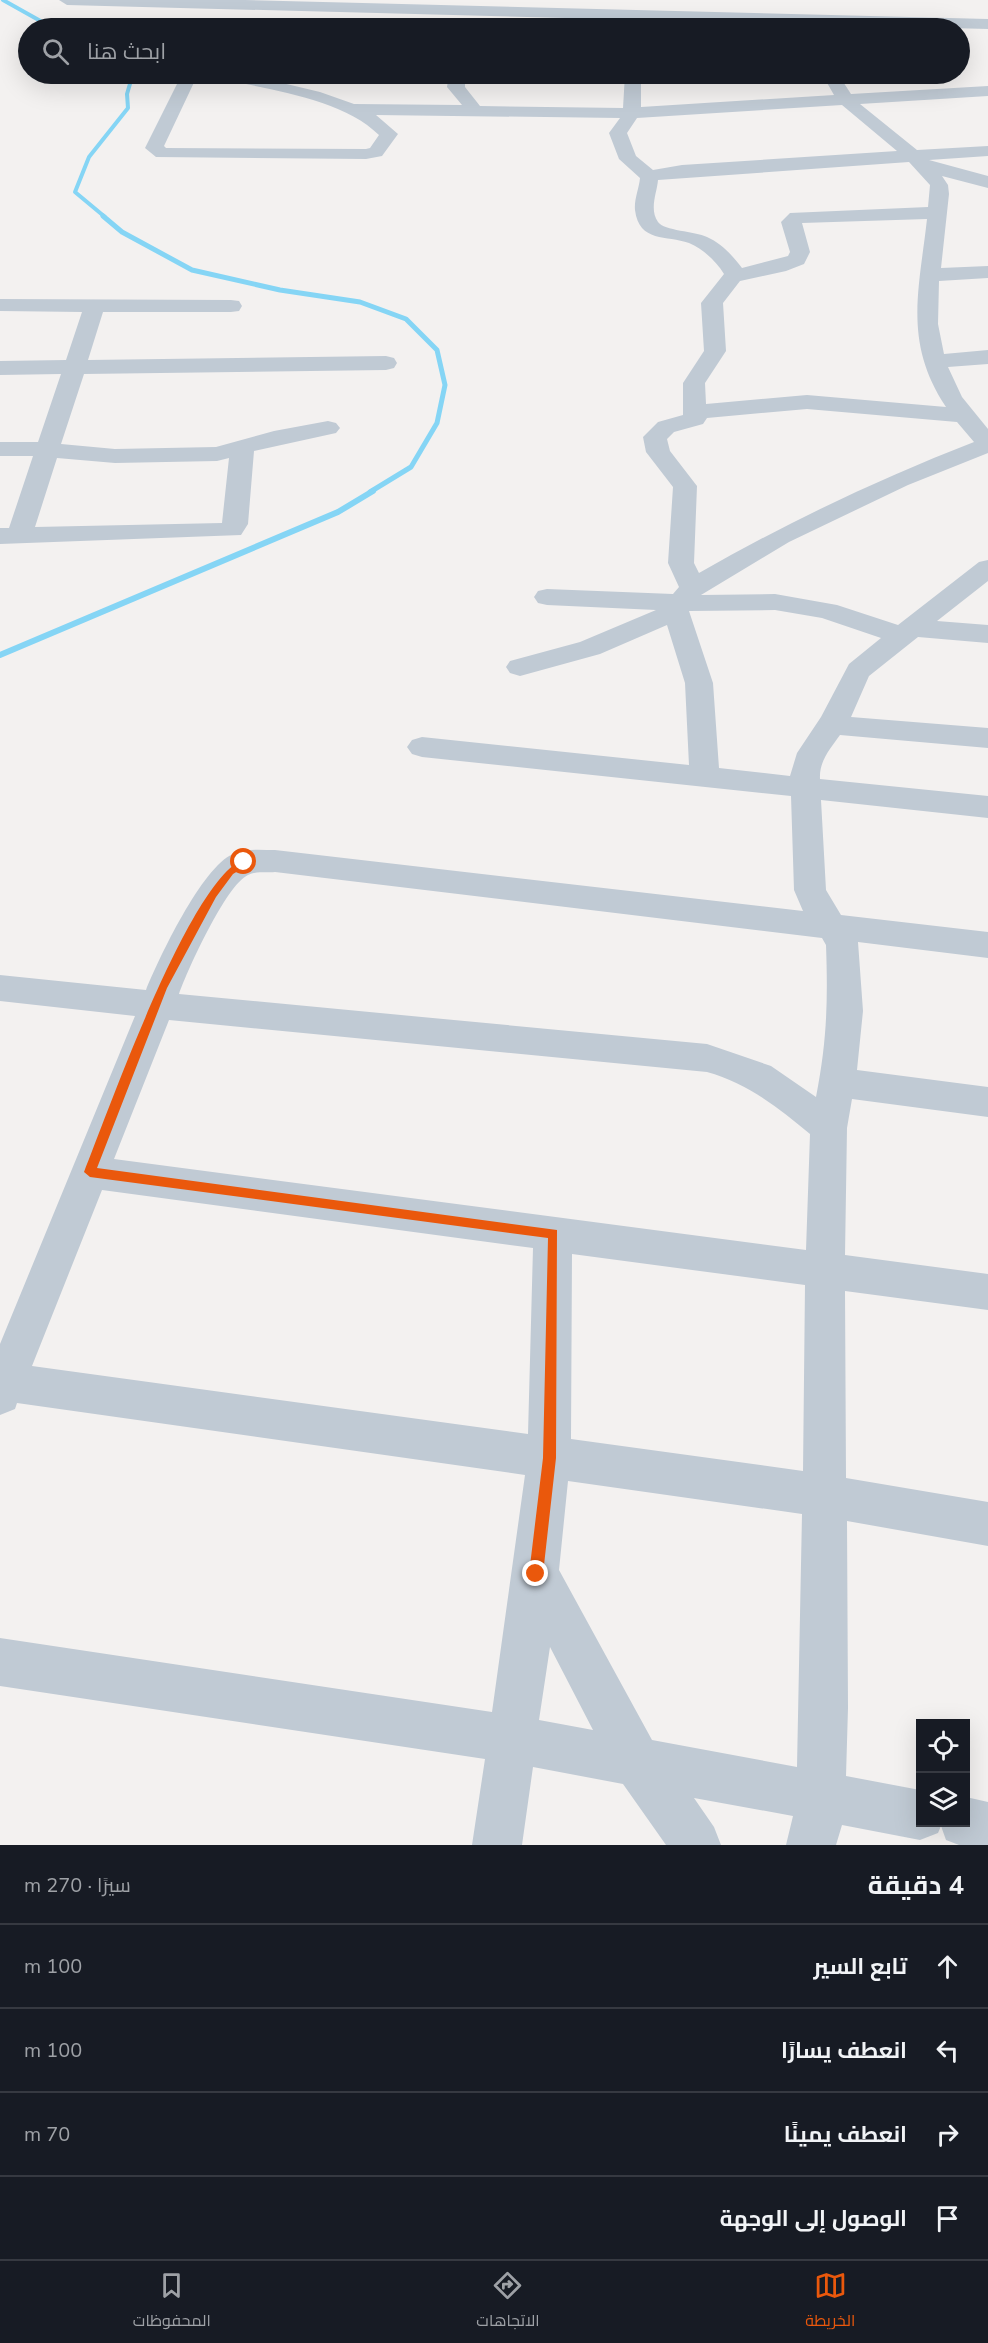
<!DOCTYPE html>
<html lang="ar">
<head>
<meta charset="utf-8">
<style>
  :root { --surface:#171b24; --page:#20242c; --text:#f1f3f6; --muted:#9ea1a6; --line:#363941; --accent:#ea580c }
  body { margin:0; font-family:"Nunito Sans",Cairo,sans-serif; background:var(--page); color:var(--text); direction:rtl }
  .controls { position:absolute; right:18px; bottom:18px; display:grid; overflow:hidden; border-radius:0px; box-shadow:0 6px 24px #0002 }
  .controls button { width:54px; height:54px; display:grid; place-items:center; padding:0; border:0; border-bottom:2px solid var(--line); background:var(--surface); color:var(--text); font:30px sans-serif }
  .stop { position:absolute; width:18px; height:18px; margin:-14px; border:4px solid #ea580c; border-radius:50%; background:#fff }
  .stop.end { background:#ea580c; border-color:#fff; box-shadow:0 2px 6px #0008 }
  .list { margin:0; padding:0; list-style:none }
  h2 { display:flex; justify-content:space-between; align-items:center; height:78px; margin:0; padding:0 24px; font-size:26px }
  h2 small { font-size:20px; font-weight:400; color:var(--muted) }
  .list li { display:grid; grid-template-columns:39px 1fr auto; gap:18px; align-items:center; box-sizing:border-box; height:84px; padding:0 24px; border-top:2px solid var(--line) }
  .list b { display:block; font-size:22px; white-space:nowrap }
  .list em { font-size:20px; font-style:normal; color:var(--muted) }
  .icon { flex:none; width:33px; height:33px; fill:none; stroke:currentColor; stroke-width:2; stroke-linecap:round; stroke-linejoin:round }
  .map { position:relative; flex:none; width:988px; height:1845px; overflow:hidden; direction:ltr }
  .search { position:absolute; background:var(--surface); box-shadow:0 6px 24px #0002; left:18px; right:18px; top:18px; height:66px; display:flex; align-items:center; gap:15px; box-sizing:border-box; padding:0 21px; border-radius:33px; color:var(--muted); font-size:22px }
  .sheet { height:414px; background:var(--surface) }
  nav { display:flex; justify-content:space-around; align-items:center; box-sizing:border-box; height:84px; border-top:2px solid var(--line); background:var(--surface); font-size:16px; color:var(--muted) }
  nav a { display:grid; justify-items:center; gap:3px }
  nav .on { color:var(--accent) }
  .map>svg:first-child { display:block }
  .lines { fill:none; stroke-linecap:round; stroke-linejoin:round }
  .stream-far2 { stroke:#85d5f5; stroke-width:4 }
  .stream-far1 { stroke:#85d5f5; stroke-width:5 }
  .stream { stroke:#85d5f5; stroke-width:6 }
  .minor { fill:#c0cad4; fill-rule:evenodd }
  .route { fill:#ea580c }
</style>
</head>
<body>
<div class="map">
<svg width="988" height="1845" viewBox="0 0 988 1845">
  <rect width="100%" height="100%" fill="#f3f1f0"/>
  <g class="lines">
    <g class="stream-far2">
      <polyline points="3,0 53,28"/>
      <polyline points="105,217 75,192 89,157 128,108 127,94 132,77 127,74"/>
    </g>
    <polyline class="stream-far1" points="103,216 122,232 192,270 280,290 360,302 406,319 437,350 445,385 437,423 411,467 370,492"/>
    <polyline class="stream" points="0,655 338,512 373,491"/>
    <g class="minor">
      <polygon points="59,0 245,0 988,19 988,29 67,5"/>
      <path d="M182 74H198L164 146 166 148 366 149 370 148 379 135C342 98 268 90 219 78L217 74H244L320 92 354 104 462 105 447 87 449 74H465V87L480 106 623 108 625 74H641V107L834 95 822 74H838L851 94 988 86V96L860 104 917 150 988 146V156L929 160 988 176V188L942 176 948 185 949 194 941 268 988 266V278L939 281 938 324 944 354 988 350V364L948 367 962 397 988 429V453L908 485 789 542 701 595 775 594 837 605 898 625 979 562 988 560V581L937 621 988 625V643L918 637 869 676 851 717 988 728V748L840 735C830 749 819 761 820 779L988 796V818L821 800 826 890 841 915 988 932V958L858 942 863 1011 857 1070 988 1087V1117L852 1099 847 1128 845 1255 988 1274V1310L845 1291 846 1478 988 1502V1546L847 1521 848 1708 846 1776 920 1790V1822H966V1797L988 1802V1845H959L946 1840 941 1826 938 1833 920 1840 842 1825 836 1845H786L793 1816 694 1798 714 1827 721 1845H666L623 1784 533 1767 522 1845H472L485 1759 0 1686V1638L492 1712 525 1475 17 1403 15 1409 0 1415V1344L135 1016 0 1001V975L146 990C159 958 202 867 233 854 246 848 261 850 275 850L803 911 794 890 791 796 422 757 412 754 407 747 412 740 422 737 689 765 685 683 667 625 600 654 520 676 510 673 506 667 510 661 580 642 656 610 547 605 538 603 534 597 538 591 547 589 673 594 679 587 668 563 673 487 646 452 643 437 658 422 683 415V383L704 351 701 303 724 274C716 261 703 249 689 243 667 235 639 243 635 210 634 199 639 189 640 178L619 159 609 133 620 118 376 115 398 134 382 156 366 159 156 157 145 148ZM842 105 897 151 682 165 653 170 636 156 627 133 637 118ZM909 162 930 185 928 207 790 213 781 222 790 252 788 256 742 268C733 256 721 243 707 237 695 231 664 231 658 222 649 209 657 193 658 180ZM927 219C919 291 903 342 946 407L807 395 706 404 705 383 726 351 723 303 740 281 786 271 804 264 810 252 802 223ZM807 409 957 422 974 442C879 479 788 522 699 573L694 563 697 486 670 451 667 439 674 432 703 424 707 418ZM775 610 822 618 881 638 849 664 821 717 797 753 790 776 719 768 713 683 689 611ZM275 872 822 938 826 945C828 1001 827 1041 816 1097L771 1066 707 1044 179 994C188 969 226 885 248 875 255 871 267 873 275 872ZM169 1020 707 1072C747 1083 779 1108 810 1134L806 1250 114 1159ZM102 1190 533 1248 528 1434 32 1366ZM572 1254 805 1285 803 1471 571 1439ZM568 1481 802 1514 797 1767 652 1740 559 1570ZM550 1647 593 1730 539 1720Z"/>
      <path d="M0 299 231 300 239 301 242 306 239 311 231 312H103L88 360 386 356 394 358 397 363 394 368 386 370 84 374 61 444 115 449 216 447 274 431 328 421 336 423 340 428 336 433 254 451 248 524 241 535 0 544V528H9L33 456H0V442H38L61 374 0 375V361L66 360 82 312 0 311ZM57 458 115 463 217 461 229 458 222 523 35 527Z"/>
    </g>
  </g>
  <path class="route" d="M244 859 249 862 248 865 233 874 216 897 167 988 97 1168 557 1230 556 1458 543 1574 536 1581 529 1574 543 1458 548 1238 90 1177 84 1172C108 1112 190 879 244 859Z"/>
</svg>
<div class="controls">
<button><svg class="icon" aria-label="locate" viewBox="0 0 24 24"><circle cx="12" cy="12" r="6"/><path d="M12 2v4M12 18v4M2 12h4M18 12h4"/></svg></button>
<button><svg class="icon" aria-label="layers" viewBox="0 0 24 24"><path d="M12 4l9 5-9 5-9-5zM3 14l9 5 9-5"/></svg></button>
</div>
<div class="stop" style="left:244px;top:862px"></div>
<div class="stop end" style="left:536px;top:1574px"></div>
<div class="search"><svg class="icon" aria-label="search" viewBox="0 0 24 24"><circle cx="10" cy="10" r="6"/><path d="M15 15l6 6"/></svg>ابحث هنا</div>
</div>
<section class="sheet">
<h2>4 دقيقة<small>سيرًا · 270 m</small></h2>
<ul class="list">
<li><svg class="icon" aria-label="ahead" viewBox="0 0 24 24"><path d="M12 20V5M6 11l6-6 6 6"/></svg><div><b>تابع السير</b></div><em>100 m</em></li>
<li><svg class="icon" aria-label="left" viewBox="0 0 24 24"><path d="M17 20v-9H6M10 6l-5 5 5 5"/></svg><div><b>انعطف يسارًا</b></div><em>100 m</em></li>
<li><svg class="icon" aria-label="right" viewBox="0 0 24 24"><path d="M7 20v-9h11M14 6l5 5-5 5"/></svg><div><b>انعطف يمينًا</b></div><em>70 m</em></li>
<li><svg class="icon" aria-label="arrive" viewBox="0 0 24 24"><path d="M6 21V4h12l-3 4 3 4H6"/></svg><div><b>الوصول إلى الوجهة</b></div></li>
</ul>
</section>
<nav>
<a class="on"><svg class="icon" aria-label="map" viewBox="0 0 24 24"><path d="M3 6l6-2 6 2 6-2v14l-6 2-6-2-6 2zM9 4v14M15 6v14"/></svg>الخريطة</a>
<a><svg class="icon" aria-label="directions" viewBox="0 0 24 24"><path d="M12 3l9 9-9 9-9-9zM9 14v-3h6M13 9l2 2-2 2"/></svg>الاتجاهات</a>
<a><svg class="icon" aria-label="saved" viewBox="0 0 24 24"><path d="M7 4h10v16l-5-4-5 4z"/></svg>المحفوظات</a>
</nav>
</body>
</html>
